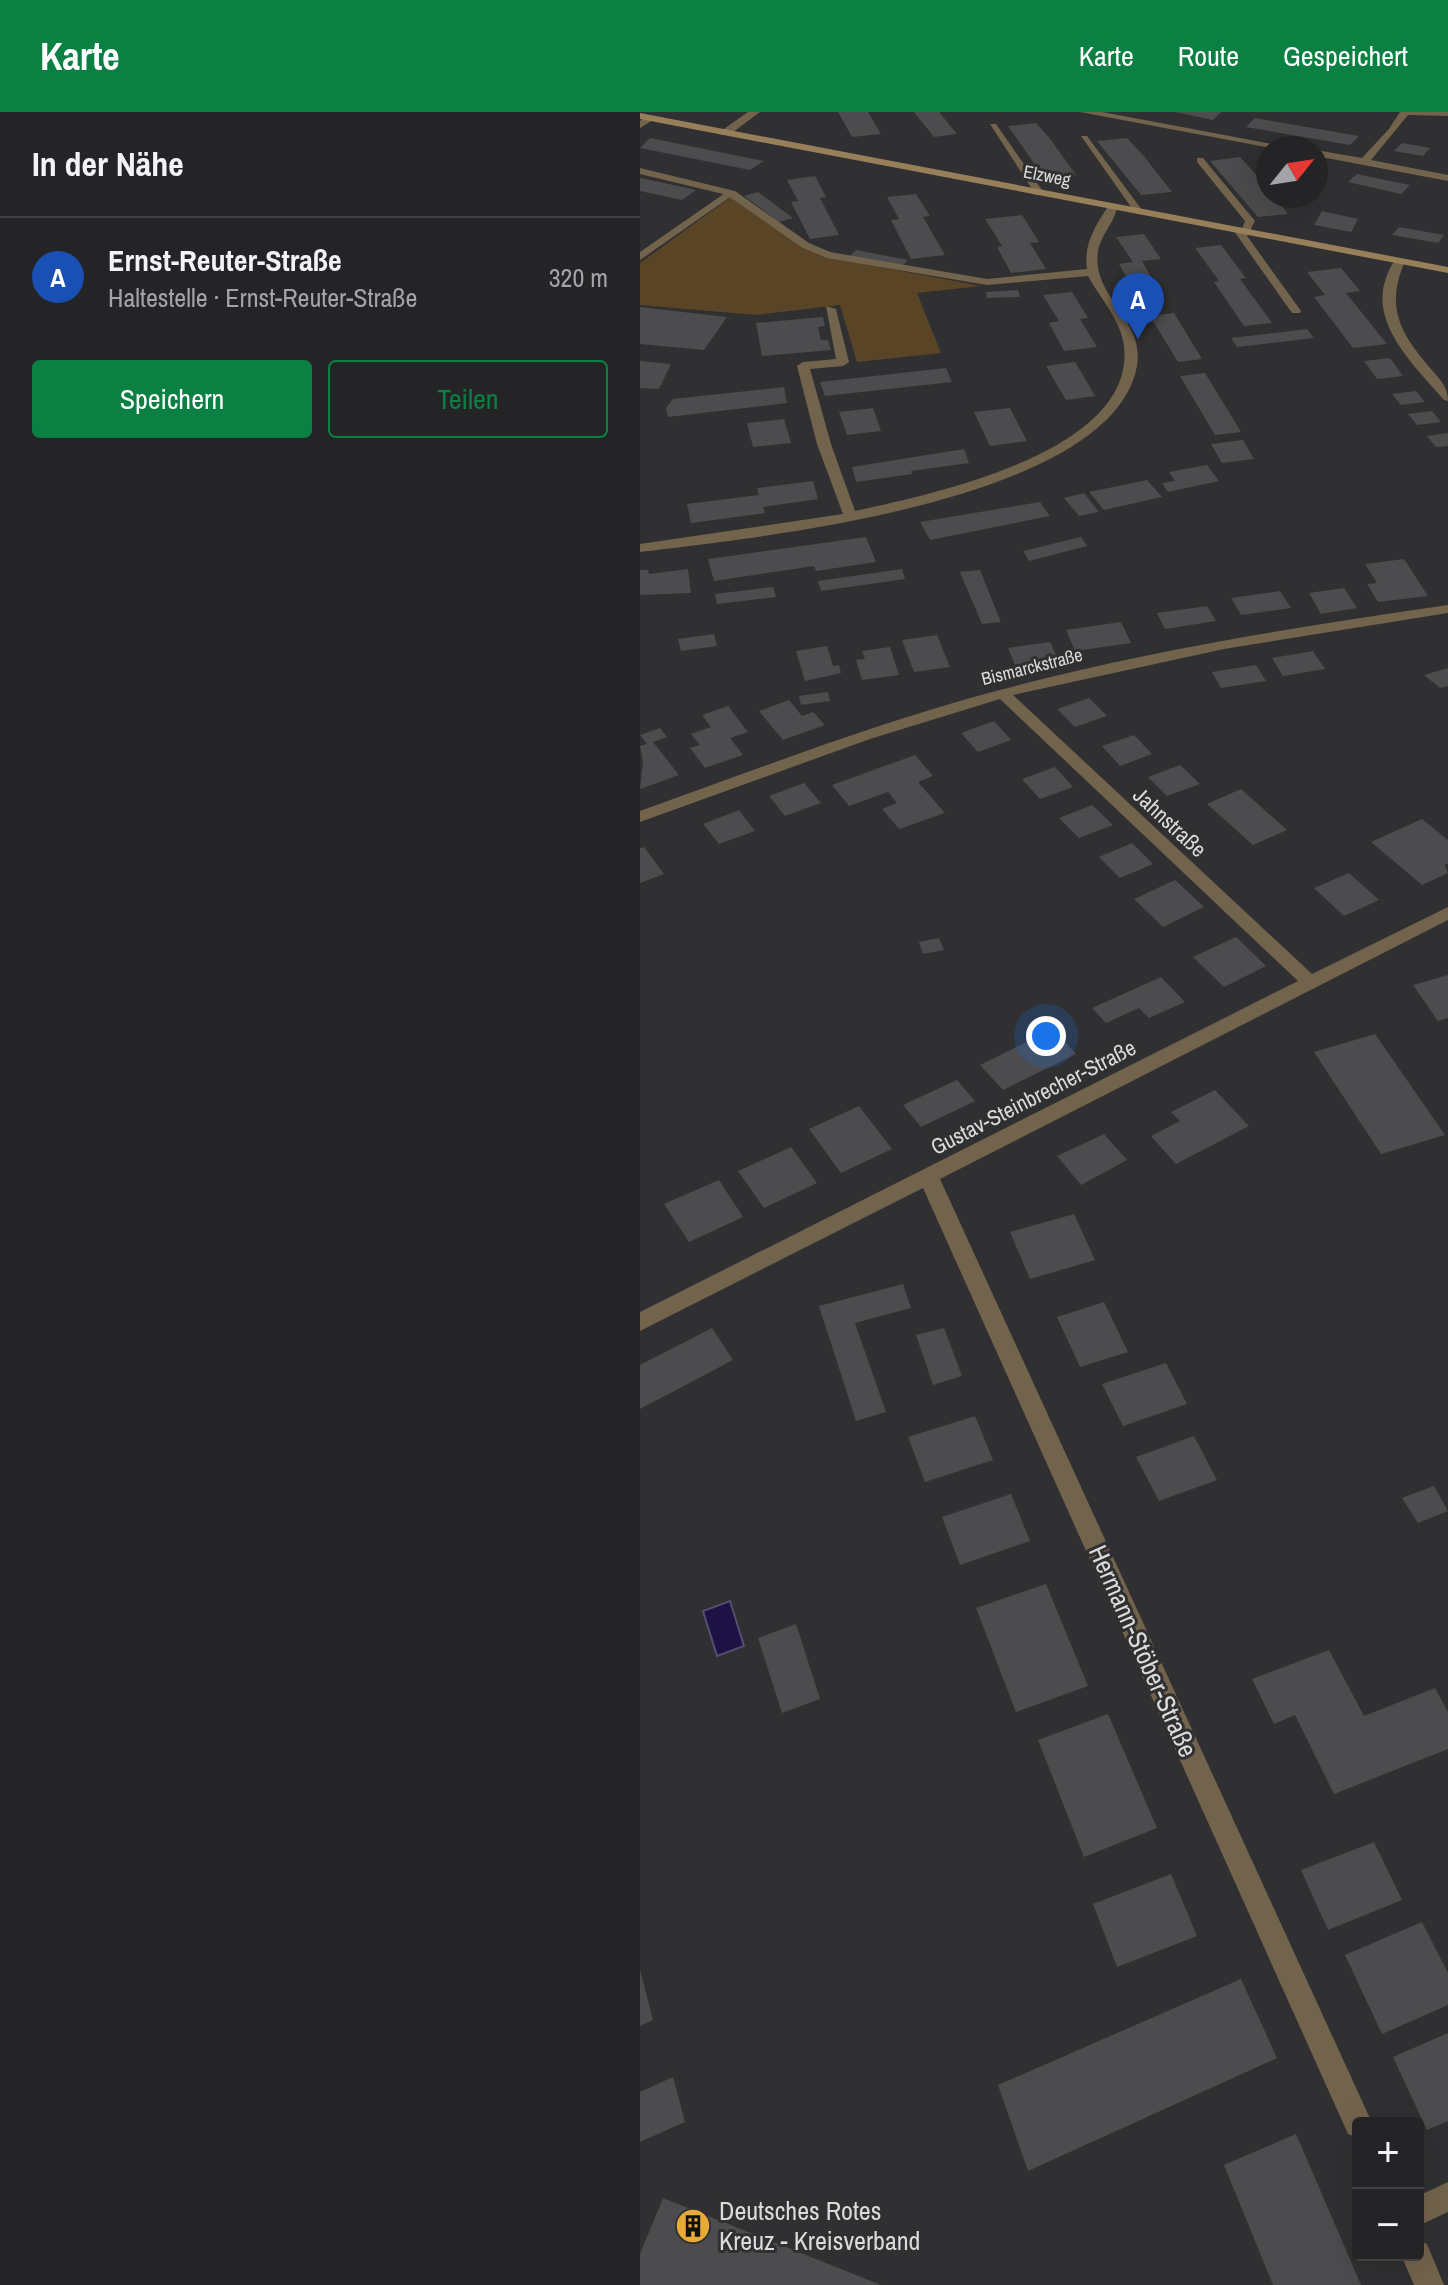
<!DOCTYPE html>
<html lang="de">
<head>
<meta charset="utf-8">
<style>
  :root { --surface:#242426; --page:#303032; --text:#f1f3f6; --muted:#a3a4a7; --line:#414143; --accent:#0b8043 }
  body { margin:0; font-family:"Archivo Narrow",sans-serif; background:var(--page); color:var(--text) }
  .controls { position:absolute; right:24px; bottom:24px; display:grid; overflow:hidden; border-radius:8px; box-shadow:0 8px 32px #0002 }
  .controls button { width:72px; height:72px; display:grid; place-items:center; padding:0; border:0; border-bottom:2px solid var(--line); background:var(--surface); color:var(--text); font:40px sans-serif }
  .compass { position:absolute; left:616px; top:24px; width:72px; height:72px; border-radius:50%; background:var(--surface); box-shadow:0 8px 32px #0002; rotate:60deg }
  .you { position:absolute; left:406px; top:924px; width:28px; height:28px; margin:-20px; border:6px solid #fff; border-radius:50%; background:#1a73e8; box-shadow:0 0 0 12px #1a73e833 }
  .badge { display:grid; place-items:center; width:52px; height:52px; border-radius:50%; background:var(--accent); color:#fff; font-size:26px; font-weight:700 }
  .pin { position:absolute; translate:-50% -66px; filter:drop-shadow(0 2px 4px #0008) }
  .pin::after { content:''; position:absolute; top:42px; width:28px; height:24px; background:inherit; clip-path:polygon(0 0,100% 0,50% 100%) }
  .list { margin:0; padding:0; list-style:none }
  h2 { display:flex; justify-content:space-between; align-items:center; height:104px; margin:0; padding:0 32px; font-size:34px }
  h2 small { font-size:26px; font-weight:400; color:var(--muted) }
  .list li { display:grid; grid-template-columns:52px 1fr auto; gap:24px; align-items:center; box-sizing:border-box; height:120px; padding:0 32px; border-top:2px solid var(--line) }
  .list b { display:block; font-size:30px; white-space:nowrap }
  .list p { margin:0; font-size:26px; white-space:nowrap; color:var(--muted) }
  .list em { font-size:26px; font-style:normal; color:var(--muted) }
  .actions { display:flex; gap:16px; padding:24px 32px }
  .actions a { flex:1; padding:18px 0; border:2px solid var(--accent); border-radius:8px; text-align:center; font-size:28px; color:var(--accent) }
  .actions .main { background:var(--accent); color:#fff }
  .map { position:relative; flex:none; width:808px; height:2173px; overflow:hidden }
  header { display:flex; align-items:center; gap:48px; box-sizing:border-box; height:112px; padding:0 40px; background:var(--accent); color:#fff }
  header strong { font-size:38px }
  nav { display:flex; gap:44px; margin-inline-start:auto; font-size:28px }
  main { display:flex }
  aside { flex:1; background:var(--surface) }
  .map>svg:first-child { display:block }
  .green { fill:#594525 }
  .water { fill:#1d1243; stroke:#564e71; stroke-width:2 }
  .building { fill:#4c4c4e }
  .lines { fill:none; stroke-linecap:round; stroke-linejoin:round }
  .lane { fill:#72634c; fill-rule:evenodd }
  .street { fill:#72634c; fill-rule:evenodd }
  .secondary { fill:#977f5a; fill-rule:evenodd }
  .labels { text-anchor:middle; stroke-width:6; stroke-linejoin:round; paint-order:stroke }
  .far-street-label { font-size:18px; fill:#dbdbdd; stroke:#303032 }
  .street-label { font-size:22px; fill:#dbdbdd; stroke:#303032 }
  .near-street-label { font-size:26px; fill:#dbdbdd; stroke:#303032 }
  .near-poi-label { font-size:26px; fill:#dbdbdd; stroke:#303032; text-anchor:start }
</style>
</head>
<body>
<header>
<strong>Karte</strong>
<nav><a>Karte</a><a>Route</a><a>Gespeichert</a></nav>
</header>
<main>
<aside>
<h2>In der Nähe<small></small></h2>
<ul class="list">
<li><span class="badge" style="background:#1a4fb4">A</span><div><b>Ernst-Reuter-Straße</b><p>Haltestelle · Ernst-Reuter-Straße</p></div><em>320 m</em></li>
</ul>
<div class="actions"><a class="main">Speichern</a><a>Teilen</a></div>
</aside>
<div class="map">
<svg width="808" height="2173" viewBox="0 0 808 2173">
  <rect width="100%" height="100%" fill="#303032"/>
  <polygon class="green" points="91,85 166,136 208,149 341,174 277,181 301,241 217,250 200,193 116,203 0,193 0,151"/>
  <polygon class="water" points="90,1489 104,1534 77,1544 63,1499"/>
  <g class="building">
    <polygon points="198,0 228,0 241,22 212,25"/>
    <polygon points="274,0 299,0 317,22 294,25"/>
    <polygon points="535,0 581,0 573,8"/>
    <polygon points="615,6 632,9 719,24 710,33 606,15"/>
    <polygon points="396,11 411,28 436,63 405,67 368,14"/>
    <polygon points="10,26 104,45 124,49 110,58 0,36"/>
    <polygon points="487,26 503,43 532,80 501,83 457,29"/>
    <polygon points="762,31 790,36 783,44 754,39"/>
    <polygon points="600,45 628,76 628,84 634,84 648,102 618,105 570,49"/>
    <polygon points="717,62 745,68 770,73 761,82 708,70"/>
    <polygon points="175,64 186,85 180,86 199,123 170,127 151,90 158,89 147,68"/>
    <polygon points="0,66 43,75 56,78 42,88 0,79"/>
    <polygon points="118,80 153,106 139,110 104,84"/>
    <polygon points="276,82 290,104 283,105 305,143 271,147 251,108 259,107 247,85"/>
    <polygon points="682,99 718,107 711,120 674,113"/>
    <polygon points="382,103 399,130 390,131 406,157 371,161 357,135 362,134 345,107"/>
    <polygon points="759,115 804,123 798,131 752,123"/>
    <polygon points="504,122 521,147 502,149 525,189 501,191 479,152 493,150 476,125"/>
    <polygon points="581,133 606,166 600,167 632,211 604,214 574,170 579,169 555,136"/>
    <polygon points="216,138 268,148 261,155 209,145"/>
    <polygon points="701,156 720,179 706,181 747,232 713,236 674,185 685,183 667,160"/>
    <polygon points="378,178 380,185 347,186 346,180"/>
    <polygon points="432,180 448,206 440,207 457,235 424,239 409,211 419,209 403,183"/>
    <polygon points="0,195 87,205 64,238 0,232"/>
    <polygon points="534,201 562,247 538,250 510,204"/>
    <polygon points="183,205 185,214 178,215 181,228 188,228 191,238 122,244 116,211"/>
    <polygon points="667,217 674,226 597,235 591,226"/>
    <polygon points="750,246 763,264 737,267 724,249"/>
    <polygon points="0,249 31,252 19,277 0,276"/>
    <polygon points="435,250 444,265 455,284 426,288 406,254"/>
    <polygon points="306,256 312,270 185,284 180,270"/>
    <polygon points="565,261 592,305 601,320 575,323 540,264"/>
    <polygon points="144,275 147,291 28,305 26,296 33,287"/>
    <polygon points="776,279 785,290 761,293 752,282"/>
    <polygon points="233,296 241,319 207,323 199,300"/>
    <polygon points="370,296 387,329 350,334 334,300"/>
    <polygon points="792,299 801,310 777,313 768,302"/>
    <polygon points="144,307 151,331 113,335 107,311"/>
    <polygon points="808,321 808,334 796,335 787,324"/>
    <polygon points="603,328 614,347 582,351 571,332"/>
    <polygon points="324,337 329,351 271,359 272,362 216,370 212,355"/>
    <polygon points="567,353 579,369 528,380 522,371 535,369 529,360"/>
    <polygon points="507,368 522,385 464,398 449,380"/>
    <polygon points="173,369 178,387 123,395 125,401 51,411 47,392 119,383 117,376"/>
    <polygon points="444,381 459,400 439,404 424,386"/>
    <polygon points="400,390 410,404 290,428 280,410"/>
    <polygon points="226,425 236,450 176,459 174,454 74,469 68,447"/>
    <polygon points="441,425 447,434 389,449 383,439"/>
    <polygon points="764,447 788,484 738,490 727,472 737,471 725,452"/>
    <polygon points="48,457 51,481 0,483 0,458 8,458 9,462"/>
    <polygon points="262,457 265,467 181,479 178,469"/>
    <polygon points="340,458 358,503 361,510 342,512 320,460"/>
    <polygon points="133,475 136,485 77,492 75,482"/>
    <polygon points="704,476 717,496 681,502 669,481"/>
    <polygon points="640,479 651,496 601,503 591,486"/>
    <polygon points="567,494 576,509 525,517 517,501"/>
    <polygon points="481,510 491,531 435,539 426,518"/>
    <polygon points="74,522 77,534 41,539 38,527"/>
    <polygon points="297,523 310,555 274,560 262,528"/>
    <polygon points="410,530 418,547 375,553 368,536"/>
    <polygon points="187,534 193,554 199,553 201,561 165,569 156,539"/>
    <polygon points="250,535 259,563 222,568 216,548 225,547 222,539"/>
    <polygon points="673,539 685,557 643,564 632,546"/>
    <polygon points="616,553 626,569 581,576 572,560"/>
    <polygon points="808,556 808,574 800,576 784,563"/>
    <polygon points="188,580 190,589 161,593 159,584"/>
    <polygon points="449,586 467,604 435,615 417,597"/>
    <polygon points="149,588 162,604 173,600 185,613 143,628 119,599"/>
    <polygon points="88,594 108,620 90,626 103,643 65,656 50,636 60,633 51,622 71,615 62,603"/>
    <polygon points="354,609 371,628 338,640 321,621"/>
    <polygon points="20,616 27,625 13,630 39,663 0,677 3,650 0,634 7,632 0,623"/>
    <polygon points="494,623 512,642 480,654 462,634"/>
    <polygon points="275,643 293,664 278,670 305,701 259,717 242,697 257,691 248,680 209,694 192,673"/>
    <polygon points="540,653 560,672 527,684 508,665"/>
    <polygon points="415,655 433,675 400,687 382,667"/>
    <polygon points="164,671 181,691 145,704 129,684"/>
    <polygon points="601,677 647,718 613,733 567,692"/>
    <polygon points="452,693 473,713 439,726 419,706"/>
    <polygon points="99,698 115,719 79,732 63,712"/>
    <polygon points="782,707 808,728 808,751 805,753 808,761 782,773 731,730"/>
    <polygon points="492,731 513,752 480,766 459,745"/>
    <polygon points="4,735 24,762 0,771 0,736"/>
    <polygon points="709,761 739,788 704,804 674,776"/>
    <polygon points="535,768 564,795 523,815 494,787"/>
    <polygon points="596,825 626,854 584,875 553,845"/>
    <polygon points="299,826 304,838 283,842 279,830"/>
    <polygon points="808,863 808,906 798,909 773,873"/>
    <polygon points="521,865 545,890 509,906 499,896 466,911 452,896"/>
    <polygon points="413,917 436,942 363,978 340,953"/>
    <polygon points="735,922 805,1023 741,1042 674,940"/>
    <polygon points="317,968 335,989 281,1015 263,993"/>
    <polygon points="575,978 609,1014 536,1052 511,1024 540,1009 531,1000"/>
    <polygon points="219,994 252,1037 201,1061 169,1017"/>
    <polygon points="464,1022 487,1048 441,1073 417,1044"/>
    <polygon points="151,1035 177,1071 124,1096 98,1059"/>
    <polygon points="79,1068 103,1105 49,1130 24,1092"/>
    <polygon points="434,1102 455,1148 390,1167 370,1120"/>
    <polygon points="263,1172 271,1196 215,1211 246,1300 216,1309 179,1194"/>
    <polygon points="464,1190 488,1240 440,1255 417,1205"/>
    <polygon points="72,1216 93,1248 0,1297 0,1253"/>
    <polygon points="304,1216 322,1264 293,1273 276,1223"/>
    <polygon points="526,1251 547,1292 483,1314 462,1272"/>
    <polygon points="335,1304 353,1348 285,1370 268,1325"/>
    <polygon points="554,1324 577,1368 519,1389 496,1345"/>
    <polygon points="794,1374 808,1399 778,1411 762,1386"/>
    <polygon points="371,1382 390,1429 320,1453 302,1405"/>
    <polygon points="406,1472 448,1574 376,1600 336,1496"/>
    <polygon points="156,1512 180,1587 142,1601 118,1526"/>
    <polygon points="689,1538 724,1604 795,1576 808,1600 808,1637 694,1682 655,1603 634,1612 612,1567"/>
    <polygon points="468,1602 517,1716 444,1745 398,1628"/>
    <polygon points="734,1730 762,1788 688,1818 661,1758"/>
    <polygon points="531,1762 557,1824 477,1855 453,1792"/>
    <polygon points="782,1810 808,1861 808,1893 742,1922 705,1843"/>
    <polygon points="0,1858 13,1908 0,1914"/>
    <polygon points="601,1867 637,1946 388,2059 358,1973"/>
    <polygon points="808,1921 808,2009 787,2018 753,1945"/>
    <polygon points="33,1965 45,2010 0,2030 0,1980"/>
    <polygon points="656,2022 700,2124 721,2173 633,2173 584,2053"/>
    <polygon points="23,2086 241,2173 0,2173 0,2142"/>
  </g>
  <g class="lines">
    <g class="lane">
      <polygon points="350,12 356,12 404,81 402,83 396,83"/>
      <polygon points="441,24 447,24 502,98 502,102 496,102"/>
      <polygon points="557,46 563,46 615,109 607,124 661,199 660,201 652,201 594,119 602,117 605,109 557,50"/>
      <polygon points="88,79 96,81 0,148 0,140"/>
    </g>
    <g class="street">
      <polygon points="108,0 120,0 89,23 81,23 81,19"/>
      <polygon points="440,0 462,0 653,36 631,36"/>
      <polygon points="760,0 808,0 808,4 768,3 731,48 808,63 808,69 676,44 676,38 722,46 749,17"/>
      <polygon points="7,4 16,6 0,16 0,9"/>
      <path d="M0 56 95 79 169 131 190 140 347 167 447 157C443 132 456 113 469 93H477C476 115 451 126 459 160 467 193 504 215 497 254 472 391 113 426 0 440V432L203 402 177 332 157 254 163 250 196 247 186 194 196 197 209 250 203 254 170 257 191 332 215 399C292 382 496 340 484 234 481 208 460 186 448 164L347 173 187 146 161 135 87 83 0 62Z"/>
      <path d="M759 146 765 149C745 195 760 221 791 257 800 268 808 274 808 289L804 288C777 256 729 213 746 166 749 158 752 150 759 146Z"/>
      <path d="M808 493V501L584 537 373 583 672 862 808 795V808L300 1067 728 2002 732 2011H718V2026L708 2022 283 1076 0 1219V1200L658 869 360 587 230 627 0 710V699C118 657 235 611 356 579 504 539 656 515 808 493Z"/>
      <polygon points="808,2070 808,2100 778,2114 778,2084"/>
      <polygon points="778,2129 787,2132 804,2173 774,2173 761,2143 778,2143"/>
    </g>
    <polygon class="secondary" points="0,1 808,155 808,161 0,7"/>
  </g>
  <defs>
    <g id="building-disc" transform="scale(1.8)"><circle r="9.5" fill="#e9ab38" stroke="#303032"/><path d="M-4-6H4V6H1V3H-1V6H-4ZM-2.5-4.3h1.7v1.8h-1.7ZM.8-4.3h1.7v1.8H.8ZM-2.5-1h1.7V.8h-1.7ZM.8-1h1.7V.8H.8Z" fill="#111"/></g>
  </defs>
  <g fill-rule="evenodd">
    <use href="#building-disc" x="53" y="2114"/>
  </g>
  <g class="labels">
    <g class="far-street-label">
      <text transform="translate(407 64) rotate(11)" y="6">Elzweg</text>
      <text transform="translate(392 555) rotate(-14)" y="6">Bismarckstraße</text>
    </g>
    <g class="street-label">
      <text transform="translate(530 710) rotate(43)" y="8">Jahnstraße</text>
      <text transform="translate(393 985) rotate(-27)" y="8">Gustav-Steinbrecher-Straße</text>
    </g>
    <g class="near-street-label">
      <text transform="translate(503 1539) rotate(66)" y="9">Hermann-Stöber-Straße</text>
    </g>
    <g class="near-poi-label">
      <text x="79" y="2108">Deutsches Rotes<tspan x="79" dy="30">Kreuz - Kreisverband</tspan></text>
    </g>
  </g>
</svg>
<div class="controls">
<button>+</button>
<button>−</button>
</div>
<svg class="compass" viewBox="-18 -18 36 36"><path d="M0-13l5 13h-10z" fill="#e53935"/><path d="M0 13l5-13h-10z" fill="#a3a4a7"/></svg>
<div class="you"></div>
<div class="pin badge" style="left:498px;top:227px;background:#1a4fb4">A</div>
</div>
</main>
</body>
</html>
